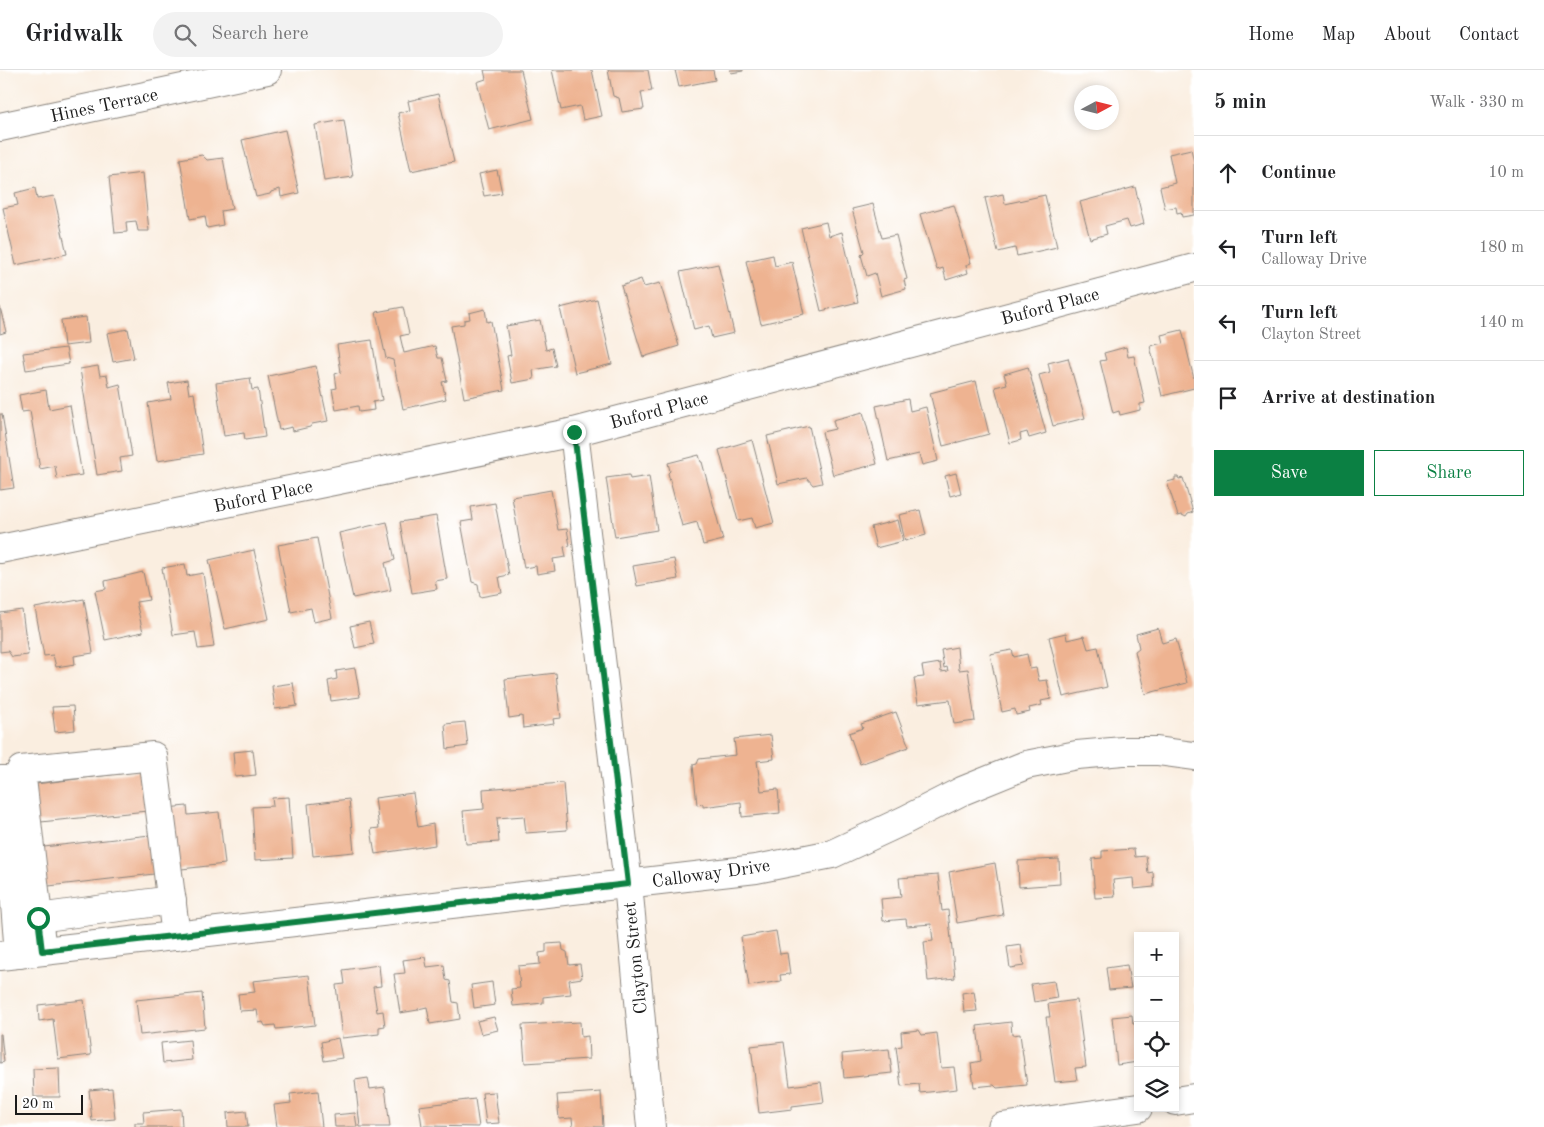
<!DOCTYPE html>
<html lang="en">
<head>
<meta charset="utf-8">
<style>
  :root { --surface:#fff; --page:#f2f2f2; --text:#202124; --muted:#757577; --line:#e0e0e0; --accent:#0b8043 }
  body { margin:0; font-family:"Old Standard TT",serif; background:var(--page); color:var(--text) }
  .controls { position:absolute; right:15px; bottom:15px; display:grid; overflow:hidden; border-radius:0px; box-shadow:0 2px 8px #0003 }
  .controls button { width:45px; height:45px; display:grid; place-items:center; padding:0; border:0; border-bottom:1px solid var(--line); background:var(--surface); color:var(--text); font:25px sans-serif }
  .compass { position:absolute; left:1074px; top:15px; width:45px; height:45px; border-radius:50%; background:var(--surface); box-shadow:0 2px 8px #0003; rotate:83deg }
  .scale { position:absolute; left:15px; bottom:12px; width:68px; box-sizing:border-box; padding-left:5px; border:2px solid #1c1c1c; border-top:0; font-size:14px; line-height:18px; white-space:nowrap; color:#1c1c1c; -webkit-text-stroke:4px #fff; paint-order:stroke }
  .stop { position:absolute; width:15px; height:15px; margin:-11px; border:4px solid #0b8043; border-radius:50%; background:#fff }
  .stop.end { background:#0b8043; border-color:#fff; box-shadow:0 1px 5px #0008 }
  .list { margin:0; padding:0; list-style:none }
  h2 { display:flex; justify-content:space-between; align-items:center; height:65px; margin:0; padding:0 20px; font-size:21px }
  h2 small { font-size:16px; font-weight:400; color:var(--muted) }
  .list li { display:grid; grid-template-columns:32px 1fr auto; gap:15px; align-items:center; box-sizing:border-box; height:75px; padding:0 20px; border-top:1px solid var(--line) }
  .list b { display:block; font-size:19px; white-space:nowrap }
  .list p { margin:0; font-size:16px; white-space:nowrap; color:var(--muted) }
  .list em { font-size:16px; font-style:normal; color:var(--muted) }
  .actions { display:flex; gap:10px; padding:15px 20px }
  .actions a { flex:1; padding:11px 0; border:1px solid var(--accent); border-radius:0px; text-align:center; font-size:18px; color:var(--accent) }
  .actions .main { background:var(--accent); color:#fff }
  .icon { flex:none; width:28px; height:28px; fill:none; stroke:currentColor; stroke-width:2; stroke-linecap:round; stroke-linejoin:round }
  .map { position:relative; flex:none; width:1194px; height:1057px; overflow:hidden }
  header { display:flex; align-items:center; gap:30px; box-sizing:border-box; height:70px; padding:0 25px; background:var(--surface); border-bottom:1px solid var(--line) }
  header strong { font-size:24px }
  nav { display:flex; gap:28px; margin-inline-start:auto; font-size:18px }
  .search { width:350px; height:45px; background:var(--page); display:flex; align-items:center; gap:12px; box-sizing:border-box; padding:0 18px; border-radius:28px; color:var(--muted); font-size:19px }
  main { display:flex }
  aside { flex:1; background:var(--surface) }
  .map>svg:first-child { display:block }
  .building { fill:#eeb391 }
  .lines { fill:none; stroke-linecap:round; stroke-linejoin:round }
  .minor-casing { stroke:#8b857e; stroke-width:30 }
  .minor { stroke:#fff; stroke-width:28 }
  .route { stroke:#0b8043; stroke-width:6 }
  .labels { text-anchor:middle; stroke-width:4; stroke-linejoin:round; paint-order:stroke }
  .street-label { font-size:18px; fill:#1c1c1c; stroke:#fff }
</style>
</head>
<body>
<header>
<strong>Gridwalk</strong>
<div class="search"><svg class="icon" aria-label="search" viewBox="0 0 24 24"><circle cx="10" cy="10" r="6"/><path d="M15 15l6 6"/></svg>Search here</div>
<nav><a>Home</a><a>Map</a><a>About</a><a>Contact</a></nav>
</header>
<main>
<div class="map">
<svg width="1194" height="1057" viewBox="0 0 1194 1057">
  <rect width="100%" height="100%" fill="#fff"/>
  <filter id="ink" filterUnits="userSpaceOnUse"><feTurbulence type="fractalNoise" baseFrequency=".02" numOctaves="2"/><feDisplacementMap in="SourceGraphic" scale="10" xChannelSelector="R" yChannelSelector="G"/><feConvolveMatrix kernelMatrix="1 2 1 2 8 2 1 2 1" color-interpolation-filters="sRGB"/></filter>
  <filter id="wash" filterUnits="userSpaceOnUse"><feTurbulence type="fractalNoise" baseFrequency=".0096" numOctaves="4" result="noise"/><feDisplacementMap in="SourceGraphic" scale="20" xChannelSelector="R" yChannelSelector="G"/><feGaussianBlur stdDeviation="1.12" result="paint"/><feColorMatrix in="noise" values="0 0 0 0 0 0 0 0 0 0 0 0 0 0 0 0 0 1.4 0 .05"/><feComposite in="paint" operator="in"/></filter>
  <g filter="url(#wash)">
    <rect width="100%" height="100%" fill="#faeee0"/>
    <g id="blocks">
      <g class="building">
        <polygon points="484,0 521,0 533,49 489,60 477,12 486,9"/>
        <polygon points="552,0 592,0 602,46 583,50 580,36 561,40"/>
        <polygon points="608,0 648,0 652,21 641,22 644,39 622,42 619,28 613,26"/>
        <polygon points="675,0 713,0 715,10 679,17"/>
        <polygon points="730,0 743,0 743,1 731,3"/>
        <polygon points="438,24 454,92 411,101 398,43 410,40 408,31"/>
        <polygon points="344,50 353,107 324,111 315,55"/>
        <polygon points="285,60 299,123 281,127 280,119 271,122 270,124 256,127 242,70"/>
        <polygon points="1191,79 1194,92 1194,145 1182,147 1181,142 1177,143 1176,137 1165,139 1160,117 1175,113 1169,84"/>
        <polygon points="202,85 207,90 223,88 232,139 221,141 223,155 207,158 205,146 190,149 180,89"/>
        <polygon points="497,100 502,123 484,126 479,104"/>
        <polygon points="143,103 149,161 138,161 136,151 126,152 127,162 115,163 109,107"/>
        <polygon points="1135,117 1144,154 1130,158 1127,150 1105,156 1107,164 1090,169 1080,132"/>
        <polygon points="35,118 37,129 54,126 67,184 16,195 3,138 18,135 15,123"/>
        <polygon points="1003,124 1005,134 1045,125 1057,177 1017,186 1015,178 998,182 985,128"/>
        <polygon points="873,134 882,168 896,165 907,209 904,210 906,219 881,226 875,203 867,206 861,185 864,182 852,139"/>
        <polygon points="954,135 971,193 966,195 968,203 946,210 943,198 937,200 920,144"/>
        <polygon points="826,152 829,166 842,162 858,232 821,241 801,158"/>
        <polygon points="773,185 775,196 792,192 804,244 761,254 746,191"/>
        <polygon points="718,194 734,263 712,268 709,256 694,260 680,202"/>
        <polygon points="641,209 644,217 660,213 679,276 643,287 621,216"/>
        <polygon points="597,229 612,294 575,303 560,238"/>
        <polygon points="0,237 6,262 0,264"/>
        <polygon points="403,237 409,264 400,266 404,283 435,276 438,288 442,288 447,311 442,312 446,329 403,339 393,290 386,288 376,242"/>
        <polygon points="485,239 487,252 491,251 504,320 464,328 451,256 464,254 464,250 470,249 469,243"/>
        <polygon points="86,247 89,273 64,276 61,250"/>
        <polygon points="540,250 546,280 552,278 556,296 533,300 534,309 512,313 507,286 511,285 506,256"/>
        <polygon points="128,259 134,288 113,292 107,263"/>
        <polygon points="1182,260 1194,309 1194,318 1162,326 1150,276 1163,273 1161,265"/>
        <polygon points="372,270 382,330 373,332 374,340 359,342 358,336 336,340 332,319 337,318 335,304 341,302 337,275"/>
        <polygon points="1126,277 1128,287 1134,286 1145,333 1140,334 1140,340 1120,345 1119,341 1113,343 1100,291 1106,290 1104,283"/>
        <polygon points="66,278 69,294 26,300 23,283"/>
        <polygon points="1068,288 1085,348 1053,356 1039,305 1050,302 1048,293"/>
        <polygon points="98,296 100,306 107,305 109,317 120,314 132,386 120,388 122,401 97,405 80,299"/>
        <polygon points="316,296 328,351 312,354 310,357 293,361 292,357 279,360 268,306"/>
        <polygon points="1028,297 1046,363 1029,368 1027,362 1020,364 1021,370 1010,373 995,317 1007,314 1004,304"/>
        <polygon points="250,308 252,320 258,319 265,367 245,370 244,363 224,366 216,313"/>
        <polygon points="187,310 189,324 194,323 203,384 157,391 148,333 171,329 168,313"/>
        <polygon points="976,311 989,364 943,376 930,323"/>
        <polygon points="46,320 49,339 70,335 82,405 57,409 55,396 40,399 30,341 22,342 19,325"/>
        <polygon points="908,329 910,341 926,337 938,391 922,395 919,384 888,391 876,336"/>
        <polygon points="863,342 877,394 833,405 822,362 835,359 833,350"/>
        <polygon points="0,344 2,344 14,418 0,420"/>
        <polygon points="809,356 822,413 813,415 807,408 778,414 767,366"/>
        <polygon points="752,370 774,453 755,458 752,448 738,451 719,380"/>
        <polygon points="699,385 701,392 702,392 723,470 703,475 697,452 682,456 668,403 670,401 668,393"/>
        <polygon points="956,403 961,423 950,426 945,406"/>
        <polygon points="629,405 630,409 649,406 657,460 615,467 606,408"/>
        <polygon points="1175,407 1178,407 1179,409 1183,408 1193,442 1188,444 1186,447 1182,445 1178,446 1167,412 1175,410"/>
        <polygon points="551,420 558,460 567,459 570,476 564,477 566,487 553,489 555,501 537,504 536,496 524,498 512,427"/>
        <polygon points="495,433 509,505 499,507 502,523 480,527 478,514 472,512 461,452 473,450 471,437"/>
        <polygon points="920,440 926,465 905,471 899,445"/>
        <polygon points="436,446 447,509 435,511 437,519 412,523 400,452"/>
        <polygon points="898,450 903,471 876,478 871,457"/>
        <polygon points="387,452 395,490 385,493 391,520 353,528 339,463"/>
        <polygon points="317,468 332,548 314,552 311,538 291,542 278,475"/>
        <polygon points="254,480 269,549 225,559 209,490"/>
        <polygon points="674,489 678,509 637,516 633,496"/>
        <polygon points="185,494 187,506 203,503 214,577 198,579 195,562 173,565 162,498"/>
        <polygon points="143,502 149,530 136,532 143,562 105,570 95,521 106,519 105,511"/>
        <polygon points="84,529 93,583 74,586 75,594 56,597 53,585 44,586 35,538"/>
        <polygon points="22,540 28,585 12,587 8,581 0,582 0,543"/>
        <polygon points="369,552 374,574 355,578 350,556"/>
        <polygon points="1158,558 1162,573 1176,569 1187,613 1145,624 1135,581 1139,578 1136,564"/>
        <polygon points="1066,563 1067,570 1084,566 1088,579 1098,577 1107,617 1063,627 1049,567"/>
        <polygon points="957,577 959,600 968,599 975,651 954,654 950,630 918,634 914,608 924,607 922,596 940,593 941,602 948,601 947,597 944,598 941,580"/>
        <polygon points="1012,580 1014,587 1027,584 1030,599 1036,598 1039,611 1047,610 1051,629 1041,631 1042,635 1029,638 1030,642 1016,645 1015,639 1002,642 990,584"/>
        <polygon points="355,598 360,627 331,631 328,611 337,609 336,601"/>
        <polygon points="556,603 561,648 553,649 554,654 523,658 522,646 509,648 505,609"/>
        <polygon points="293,613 297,636 275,639 272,616"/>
        <polygon points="73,636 75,660 55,662 52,637"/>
        <polygon points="896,642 909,677 860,694 849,663 863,658 861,654"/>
        <polygon points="465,652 468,676 447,679 445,654"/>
        <polygon points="771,665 774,689 757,691 761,721 778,719 780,743 742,747 741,732 703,737 703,734 697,735 693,695 697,694 699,689 736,685 734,669"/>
        <polygon points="253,680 256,705 235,707 233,682"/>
        <polygon points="143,701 147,741 31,753 27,715"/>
        <polygon points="563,713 567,760 526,763 524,746 497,748 499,772 466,774 463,741 484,739 483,719"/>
        <polygon points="413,723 418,757 433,754 435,775 375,784 371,759 379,758 375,728"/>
        <polygon points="289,727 293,788 255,790 252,737 273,736 272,728"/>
        <polygon points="349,729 354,782 313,786 308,734"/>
        <polygon points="187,736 188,745 219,742 225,794 173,800 166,738"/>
        <polygon points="150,765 154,804 40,817 35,778"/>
        <polygon points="1134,779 1135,787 1146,786 1148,803 1153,802 1154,817 1134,819 1133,808 1113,810 1115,827 1095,828 1092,789 1102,788 1102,781"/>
        <polygon points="1059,789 1060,814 1019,817 1018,791"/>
        <polygon points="995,793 1003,845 957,853 949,802"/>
        <polygon points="938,805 942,841 948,840 955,908 928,911 924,872 933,871 931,854 907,856 906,849 883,851 881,829 901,827 899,808"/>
        <polygon points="776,861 780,884 787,883 790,904 780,905 781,911 749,916 741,867"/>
        <polygon points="562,873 563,880 567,882 569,895 580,894 582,908 569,910 571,924 543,927 543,933 513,936 511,919 520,918 518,896 540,894 539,883 546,882 546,874"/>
        <polygon points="1021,875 1024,896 1010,898 1007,877"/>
        <polygon points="425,887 427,897 444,895 446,910 450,911 453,932 458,933 460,949 430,954 427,937 418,939 418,940 400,943 394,904 405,903 403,890"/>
        <polygon points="379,895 381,916 373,917 377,942 383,941 385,956 379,957 379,964 342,968 336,915 345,914 343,900"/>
        <polygon points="1127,895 1131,918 1109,920 1106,898"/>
        <polygon points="309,905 315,955 276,959 275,955 265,956 263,952 259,953 257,940 240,941 238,924 255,922 253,911"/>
        <polygon points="1054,911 1057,928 1034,932 1031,914"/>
        <polygon points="492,912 495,935 474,938 471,915"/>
        <polygon points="974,921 977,941 964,942 962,923"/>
        <polygon points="202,923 205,958 140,965 136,930"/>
        <polygon points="84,930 91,985 58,989 53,949 39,951 38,935"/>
        <polygon points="1077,930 1086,997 1075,998 1077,1010 1055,1012 1046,947 1050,947 1048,934"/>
        <polygon points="1132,945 1133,954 1138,954 1138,992 1117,995 1112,947"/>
        <polygon points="494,947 498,960 481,964 477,951"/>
        <polygon points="580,952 581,967 588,966 589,989 525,993 522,955"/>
        <polygon points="1011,952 1012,965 1020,964 1027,1015 997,1018 994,1015 974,1017 971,993 981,991 977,956"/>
        <polygon points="919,960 922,965 937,963 941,998 954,997 957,1019 920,1023 919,1014 901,1016 896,977 902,976 901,962"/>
        <polygon points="0,964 1,964 4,992 0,993"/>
        <polygon points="338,968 342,988 324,991 321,972"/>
        <polygon points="190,970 192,990 163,993 161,973"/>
        <polygon points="784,972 790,1016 821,1012 824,1032 792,1036 792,1039 759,1043 751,976"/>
        <polygon points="889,979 892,1003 844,1008 842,984"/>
        <polygon points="59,998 60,1027 34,1027 33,999"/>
        <polygon points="368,1008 370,1019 385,1017 390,1057 360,1057 355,1010"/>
        <polygon points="112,1018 115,1049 92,1051 89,1020"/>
        <polygon points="318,1021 322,1057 277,1057 274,1035 291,1033 290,1024"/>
        <polygon points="495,1022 499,1053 486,1054 482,1023"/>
        <polygon points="601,1022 603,1057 573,1057 572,1048 559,1049 557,1025"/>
        <polygon points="475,1029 479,1057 422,1056 419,1036"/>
        <polygon points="181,1039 182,1057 135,1057 135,1053 144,1053 143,1042"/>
        <polygon points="246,1041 248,1057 228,1057 227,1043"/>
        <polygon points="355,1043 357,1057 335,1057 334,1045"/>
      </g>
    </g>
  </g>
  <g filter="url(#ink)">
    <use href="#blocks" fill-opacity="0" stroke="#8b857e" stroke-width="1"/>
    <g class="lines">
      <g class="minor-casing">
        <g id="minor">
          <polyline points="0,57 267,0"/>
          <polyline points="574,362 628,814 651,1057"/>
          <polyline points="0,479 574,362 1194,198"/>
          <polyline points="0,710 5,710 19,884"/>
          <polyline points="38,848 172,830"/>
          <polyline points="42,881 21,700 153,686 176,866"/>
          <polyline points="0,886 756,799 832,784 905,750 962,721 1026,695 1077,685 1123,681 1157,681 1194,686"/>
          <polyline points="1175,1031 1194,1028"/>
          <polyline points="1002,1057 1138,1038"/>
        </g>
      </g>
      <use href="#minor" class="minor"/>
    </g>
  </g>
  <g class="lines" filter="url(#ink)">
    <polyline class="route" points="38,848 42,881 628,814 574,362"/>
  </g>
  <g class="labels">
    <g class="street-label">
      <text transform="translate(104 35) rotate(-12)" y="6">Hines Terrace</text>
      <text transform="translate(1050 236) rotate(-15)" y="6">Buford Place</text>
      <text transform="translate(659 340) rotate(-15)" y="6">Buford Place</text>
      <text transform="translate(263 426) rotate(-12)" y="6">Buford Place</text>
      <text transform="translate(711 803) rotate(-8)" y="6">Calloway Drive</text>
      <text transform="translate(635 888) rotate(-96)" y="6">Clayton Street</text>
    </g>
  </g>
</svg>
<div class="controls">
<button>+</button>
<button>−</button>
<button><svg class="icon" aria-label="locate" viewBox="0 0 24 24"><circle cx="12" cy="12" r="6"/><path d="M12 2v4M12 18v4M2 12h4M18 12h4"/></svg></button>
<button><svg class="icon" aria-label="layers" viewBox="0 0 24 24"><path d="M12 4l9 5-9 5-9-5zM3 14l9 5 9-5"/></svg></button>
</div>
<svg class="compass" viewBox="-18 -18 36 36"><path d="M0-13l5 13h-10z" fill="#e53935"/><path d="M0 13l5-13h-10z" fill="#757577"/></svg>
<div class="scale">20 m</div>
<div class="stop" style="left:38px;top:848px"></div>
<div class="stop end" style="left:574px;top:362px"></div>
</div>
<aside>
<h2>5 min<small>Walk · 330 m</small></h2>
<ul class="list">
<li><svg class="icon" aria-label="ahead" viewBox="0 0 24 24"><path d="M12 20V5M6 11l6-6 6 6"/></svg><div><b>Continue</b></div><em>10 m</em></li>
<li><svg class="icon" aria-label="left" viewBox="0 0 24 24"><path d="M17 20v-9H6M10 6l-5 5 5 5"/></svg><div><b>Turn left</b><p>Calloway Drive</p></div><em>180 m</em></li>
<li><svg class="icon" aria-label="left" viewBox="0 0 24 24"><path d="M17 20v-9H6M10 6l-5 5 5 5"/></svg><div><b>Turn left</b><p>Clayton Street</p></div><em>140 m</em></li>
<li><svg class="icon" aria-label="arrive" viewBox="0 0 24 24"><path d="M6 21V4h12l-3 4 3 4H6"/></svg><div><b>Arrive at destination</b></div></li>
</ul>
<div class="actions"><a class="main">Save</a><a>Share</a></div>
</aside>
</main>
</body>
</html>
